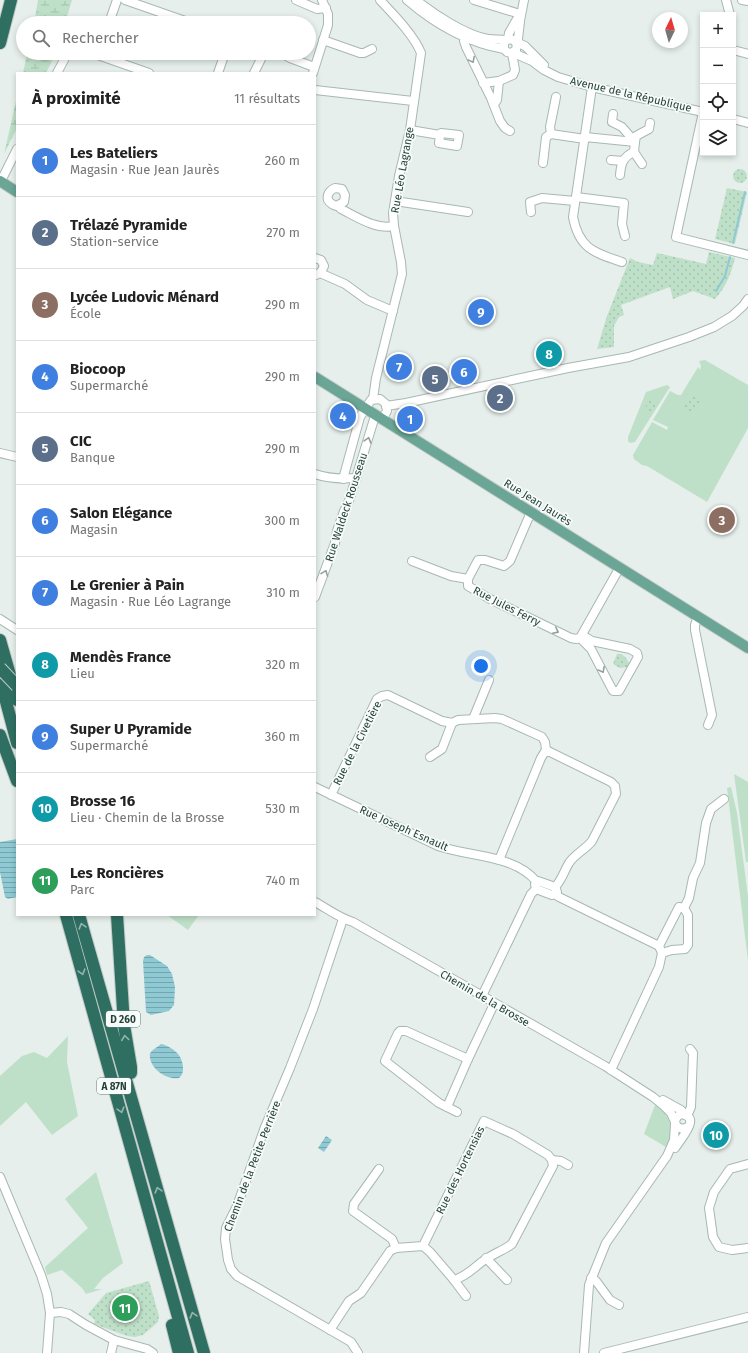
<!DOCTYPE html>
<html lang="fr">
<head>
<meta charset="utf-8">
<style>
  :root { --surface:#fff; --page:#f6f6f6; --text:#222; --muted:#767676; --line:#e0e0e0; --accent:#7c3aed }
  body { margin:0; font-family:"Fira Sans",sans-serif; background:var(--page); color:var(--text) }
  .controls { position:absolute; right:12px; top:12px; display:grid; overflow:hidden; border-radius:0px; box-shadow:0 2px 6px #0003 }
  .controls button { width:36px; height:36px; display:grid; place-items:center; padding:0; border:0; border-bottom:1px solid var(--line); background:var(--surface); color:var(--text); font:20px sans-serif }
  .compass { position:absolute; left:652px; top:12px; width:36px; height:36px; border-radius:50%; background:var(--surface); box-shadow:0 2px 6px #0003; rotate:5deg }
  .you { position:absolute; left:481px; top:666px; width:14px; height:14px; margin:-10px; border:3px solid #fff; border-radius:50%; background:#1a73e8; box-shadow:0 0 0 6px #1a73e833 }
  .badge { display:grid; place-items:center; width:26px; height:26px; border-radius:50%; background:var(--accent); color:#fff; font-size:13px; font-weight:700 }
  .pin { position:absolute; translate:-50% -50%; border:2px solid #fff; box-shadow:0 1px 4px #0006 }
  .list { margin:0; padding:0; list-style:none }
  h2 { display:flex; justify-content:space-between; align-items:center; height:52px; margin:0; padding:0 16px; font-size:17px }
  h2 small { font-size:13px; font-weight:400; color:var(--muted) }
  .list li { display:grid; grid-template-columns:26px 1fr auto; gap:12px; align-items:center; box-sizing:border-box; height:72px; padding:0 16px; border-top:1px solid var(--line) }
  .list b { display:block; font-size:15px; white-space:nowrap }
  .list p { margin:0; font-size:13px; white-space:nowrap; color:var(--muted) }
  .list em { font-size:13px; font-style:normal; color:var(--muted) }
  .icon { flex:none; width:22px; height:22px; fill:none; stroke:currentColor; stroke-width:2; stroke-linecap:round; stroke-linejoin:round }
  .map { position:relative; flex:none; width:748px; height:1353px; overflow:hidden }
  .search { position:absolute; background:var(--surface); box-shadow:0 2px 6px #0003; left:16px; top:16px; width:300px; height:44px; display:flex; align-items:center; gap:10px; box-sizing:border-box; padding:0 14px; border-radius:22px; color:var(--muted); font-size:15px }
  .panel { position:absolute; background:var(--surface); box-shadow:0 2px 6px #0003; left:16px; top:72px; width:300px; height:844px; border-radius:0px }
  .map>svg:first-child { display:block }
  .grass { fill:#bfe0c8 }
  .wetland { fill:url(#wetland-marsh) }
  .park { fill:url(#park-dots) }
  .water { fill:url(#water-rules) }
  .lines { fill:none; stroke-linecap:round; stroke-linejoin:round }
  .stream { stroke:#8ec9d4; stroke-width:2 }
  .minor-casing { stroke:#a8b8b2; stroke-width:10 }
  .major-casing { stroke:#c2cac8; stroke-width:12 }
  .highway-casing { stroke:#c2cac8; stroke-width:14 }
  .minor { stroke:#fff; stroke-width:8 }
  .major { stroke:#6aa596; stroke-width:10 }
  .highway { stroke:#2f6f62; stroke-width:12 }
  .highway-bridge-casing { stroke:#c2cac8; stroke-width:14; stroke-linecap:butt }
  .highway-bridge { stroke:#2f6f62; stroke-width:12 }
  .oneway { stroke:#92a09c }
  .oneway2 { stroke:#93b5ae }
  .labels { text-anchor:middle; stroke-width:3.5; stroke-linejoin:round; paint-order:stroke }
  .shield { fill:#f7fbf9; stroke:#637a73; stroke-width:1 }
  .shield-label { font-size:10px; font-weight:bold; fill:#24423a }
  .street-label { font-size:11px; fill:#24423a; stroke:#f7fbf9 }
</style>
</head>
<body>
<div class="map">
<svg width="748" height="1353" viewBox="0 0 748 1353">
  <defs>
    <pattern id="wetland-marsh" width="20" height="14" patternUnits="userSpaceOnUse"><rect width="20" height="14" fill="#bfe0c8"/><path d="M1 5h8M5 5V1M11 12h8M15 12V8" fill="none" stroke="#a4c1ad"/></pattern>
    <pattern id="park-dots" width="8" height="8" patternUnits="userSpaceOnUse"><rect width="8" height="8" fill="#bfe0c8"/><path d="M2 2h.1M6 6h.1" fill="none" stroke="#a4c1ad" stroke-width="1.8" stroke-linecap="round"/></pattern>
    <pattern id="water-rules" width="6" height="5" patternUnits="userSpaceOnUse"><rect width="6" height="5" fill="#8ec9d4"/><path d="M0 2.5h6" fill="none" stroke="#74a5ad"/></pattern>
  </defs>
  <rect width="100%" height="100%" fill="#e6efeb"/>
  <g class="grass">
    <polygon points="705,360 748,385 748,428 707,502 647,466 642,465 634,459 633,455 652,422 667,430 668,427 653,420 670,391 678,395 681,395 698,367 700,370 701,366 699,361"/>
    <polygon points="667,385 670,387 635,442 630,443 628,441 628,437 646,392"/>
    <polygon points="734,774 748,782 748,862 746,862"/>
    <polygon points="731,787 737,813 748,896 748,961 727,788"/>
    <polygon points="167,915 199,915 188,930"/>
    <polygon points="68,1036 67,1062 78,1116 52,1135 26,1102 0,1126 0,1076 22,1056 34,1052 47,1058"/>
    <path d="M655 1105C671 1115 675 1131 666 1147L644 1134Z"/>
    <polygon points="96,1172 123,1263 103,1278 94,1289 102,1289 86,1294 82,1288 62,1270 47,1275 45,1267 88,1228 65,1199"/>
  </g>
  <g class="wetland">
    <polygon points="38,0 72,0 65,23 34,23"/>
    <polygon points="29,53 46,53 55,55 46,73 23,73 27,54"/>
    <polygon points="17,97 17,128 4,154"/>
  </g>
  <g class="park">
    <circle cx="740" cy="176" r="7"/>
    <polygon points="727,188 747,192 735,244 715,239"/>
    <path d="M709 252 735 258C731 274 726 287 715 299L693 291 673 299 670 287 621 305 624 315 619 317 614 326V347L597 349 607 316 630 258 638 262 653 265 657 253 706 264Z"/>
    <polygon points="692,393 702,400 696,410 686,412 682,408"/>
    <polygon points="651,398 658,403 651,416 643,411"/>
    <path d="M617 654C623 653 626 658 629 663L627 667 620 668 613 664Z"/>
    <polygon points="149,1281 159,1316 158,1322 143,1335 135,1337 127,1336 94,1324 95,1320 88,1314 106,1293"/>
  </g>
  <g class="water">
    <polygon points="17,839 17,897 8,899 5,897 0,872 0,842"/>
    <polygon points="147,955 150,955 167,966 172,974 175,987 174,1005 169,1011 151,1015 146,1012 143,961 144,957"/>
    <path d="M161 1044C167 1045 175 1050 178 1054 183 1060 186 1073 179 1078 167 1080 152 1070 150 1058 150 1056 149 1054 151 1052 153 1049 158 1047 161 1044Z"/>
    <polygon points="326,1136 332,1140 324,1152 318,1148"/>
  </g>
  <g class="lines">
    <g class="stream">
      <polyline points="733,243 745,192"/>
      <polyline points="716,291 725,276 730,257"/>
    </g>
    <g class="minor-casing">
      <g id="minor">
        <polyline points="125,0 191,23"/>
        <polyline points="296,0 317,9 326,8"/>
        <path d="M407 0C435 24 468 43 504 49L507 52 511 53 516 50 517 43 513 40 508 39 504 43V49"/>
        <path d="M416 0C434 14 465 35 488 39 494 40 500 39 507 40"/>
        <polyline points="474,0 520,14"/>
        <polyline points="726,0 730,15"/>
        <polyline points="742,0 748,1"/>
        <polyline points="109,23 117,0"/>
        <polyline points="466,37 464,41 466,47 491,98 500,121 505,128 510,131"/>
        <polyline points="508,39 509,33 517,19"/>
        <polyline points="323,40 360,53 364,53 372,49"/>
        <polyline points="516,42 525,46 544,65"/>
        <path d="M516 42 518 39C519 26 521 13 524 0"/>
        <polyline points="733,50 748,54"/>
        <polyline points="515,52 518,55 532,61 544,70 558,77 592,87 703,112 676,237 748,255"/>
        <polyline points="92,53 149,73"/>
        <polyline points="281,53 290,58 314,67"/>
        <polyline points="57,73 65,58 69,53"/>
        <polyline points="218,73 225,53"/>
        <polyline points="254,73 264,53"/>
        <polyline points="313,73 328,25 328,14 322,0"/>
        <polyline points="483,83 499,81 513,75 515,70 512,53"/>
        <path d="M592 87 573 217C579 249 595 253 622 262"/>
        <polyline points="315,90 413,101"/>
        <polyline points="494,104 497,100 499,81"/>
        <path d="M613 114 612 122 622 127 635 142 634 152C623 157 621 163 620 175"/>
        <polyline points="733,119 748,123"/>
        <polyline points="410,130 440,135 441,133 459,135 457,146 439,143 440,135"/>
        <polyline points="551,134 550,127 556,97"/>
        <polyline points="585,137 635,142 636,136 649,129 650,123"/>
        <polyline points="634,152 642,164"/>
        <polyline points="611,160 623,161"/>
        <polyline points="543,163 546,137 551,134 585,139"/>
        <polyline points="1,181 17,149"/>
        <polyline points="576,197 624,203 622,224 625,236"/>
        <polyline points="395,201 468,212"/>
        <path d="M338 205 344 202 345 195 342 189 335 188C328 191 324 199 332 204 336 207 338 205 341 209 357 217 376 230 394 226"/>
        <polyline points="531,212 530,202 542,198 575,201"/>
        <polyline points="315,258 321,260 324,266 321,272 316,275"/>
        <polyline points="320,273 345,284 367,300 393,311"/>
        <path d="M373 399 376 378 402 274 401 262 394 226 393 213 399 176 410 130 421 53C414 35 393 14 380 0"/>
        <polyline points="386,406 406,403 568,368 629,357 689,337 714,327 732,316 743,306 748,299"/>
        <polyline points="0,453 17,457"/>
        <path d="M315 474C329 479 342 479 356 478"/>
        <polyline points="343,479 360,417 371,400 380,399 386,404 387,411 382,420"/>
        <polyline points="531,512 510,561 504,566 485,560 478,560 468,579 468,586 490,599 571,638 576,639 580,638"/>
        <polyline points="412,561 451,576 468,579"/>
        <polyline points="315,597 335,543 337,531 344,511 349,501 375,416"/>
        <polyline points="698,616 695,625 695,630 712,715 708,725"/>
        <polyline points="0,619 17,630"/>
        <polyline points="580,638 591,649 613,691 619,691 638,657 637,653 630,649 592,641 582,635"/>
        <polyline points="580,638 620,567"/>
        <polyline points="473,719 489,680"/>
        <polyline points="430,757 442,749 452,723"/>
        <path d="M315 787 438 846C469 857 514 854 537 882"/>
        <polyline points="331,795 377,699 382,696 388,695 442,721 452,723 458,720 495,718 502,719 542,737 545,742 546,750"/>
        <path d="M499 860 541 758 546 750 611 782 615 786 616 794 592 841C586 849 575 854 569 863 564 871 562 880 555 887"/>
        <polygon points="538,881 555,887 557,892 555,894 552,895 536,889 535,884"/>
        <polyline points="555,894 559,897 659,946"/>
        <path d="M315 902C328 909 339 918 353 922L605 1066 653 1097 664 1106 671 1113 675 1122"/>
        <polyline points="343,919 313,1009 290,1068 265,1127 237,1206 226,1228 225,1239 228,1260 231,1269 237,1276 351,1342 358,1353"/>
        <polyline points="662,953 672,950 685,949 688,945 688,915 684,908"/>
        <polyline points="482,996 531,894 536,889"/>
        <polyline points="611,1070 659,967 662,953 659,946 679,907 684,908 689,898 693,878 700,863 706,823 711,809 724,799"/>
        <polyline points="663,1100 681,1110 685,1115"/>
        <polyline points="447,1107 468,1059"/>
        <polyline points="457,1112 439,1103 385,1061 398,1033 400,1031 406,1031 468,1059 494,1004"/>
        <polyline points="687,1116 691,1107 693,1053 690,1049"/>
        <path d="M675 1148C679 1142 689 1130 690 1123 692 1113 677 1110 675 1122L677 1127 683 1129 688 1127"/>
        <polyline points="552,1160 561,1161 568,1165"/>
        <polyline points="748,1164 730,1169 714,1192 709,1208 713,1237 719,1247 732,1250 748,1248"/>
        <polyline points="379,1169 354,1204 353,1211 392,1239 396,1248"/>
        <polyline points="0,1177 41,1275 47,1294 50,1313 47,1353"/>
        <polyline points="486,1258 507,1280"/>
        <polyline points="591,1278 596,1281 610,1300 619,1305"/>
        <polyline points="454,1280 466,1296"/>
        <polyline points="50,1313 61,1312 69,1314 86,1325 114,1340 147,1349 153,1353"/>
        <path d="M330 1330 349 1301 361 1293 390 1251 396 1248 423 1246 430 1252 454 1280C468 1276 475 1266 486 1259 495 1253 504 1250 512 1244L553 1166 552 1160 548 1155 513 1134 484 1121 423 1246"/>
        <polyline points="111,1353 114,1340"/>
        <polyline points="584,1353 589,1285 606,1243 667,1156 674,1140 675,1124"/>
        <polyline points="604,1353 748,1317"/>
      </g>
    </g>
    <g class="major-casing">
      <g id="major">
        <polyline points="0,181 17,192"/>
        <polyline points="315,377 748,648"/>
      </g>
    </g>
    <g class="highway-casing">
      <g id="highway">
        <polyline points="0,43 11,0"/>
        <polyline points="0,640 17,700"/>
        <polyline points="0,679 17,743"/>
        <polyline points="0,735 17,781"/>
        <polyline points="66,915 188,1353"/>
        <polyline points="79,915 204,1353"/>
        <polyline points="117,915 124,1025 131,1067 131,1073"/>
        <polyline points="172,1325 179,1353"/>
      </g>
    </g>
    <use href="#minor" class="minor"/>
    <use href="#major" class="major"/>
    <use href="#highway" class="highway"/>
    <g class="highway-bridge-casing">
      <polyline id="highway-bridge" points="0,668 17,686"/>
    </g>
    <use href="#highway-bridge" class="highway-bridge"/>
  </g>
  <defs><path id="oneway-chevron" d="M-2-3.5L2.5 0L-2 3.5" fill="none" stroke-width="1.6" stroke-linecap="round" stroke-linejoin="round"/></defs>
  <g class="oneway">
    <use href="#oneway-chevron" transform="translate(472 60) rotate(62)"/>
    <use href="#oneway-chevron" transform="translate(368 440) rotate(-74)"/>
    <use href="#oneway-chevron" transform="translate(325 573) rotate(-69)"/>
    <use href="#oneway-chevron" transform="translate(556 631) rotate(26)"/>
    <use href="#oneway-chevron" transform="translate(602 670) rotate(62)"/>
  </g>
  <g class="oneway2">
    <use href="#oneway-chevron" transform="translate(82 926) rotate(-106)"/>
    <use href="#oneway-chevron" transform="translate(82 972) rotate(74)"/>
    <use href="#oneway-chevron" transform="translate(125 1038) rotate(-98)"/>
    <use href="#oneway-chevron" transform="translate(121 1110) rotate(74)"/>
    <use href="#oneway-chevron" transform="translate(158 1190) rotate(-106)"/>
    <use href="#oneway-chevron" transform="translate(193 1315) rotate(-106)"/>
  </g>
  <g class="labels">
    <g class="shield">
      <rect x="106" y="1011" width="34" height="16" rx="3"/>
      <rect x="97" y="1078" width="34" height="16" rx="3"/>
    </g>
    <g class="shield-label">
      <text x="123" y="1023">D 260</text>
      <text x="114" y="1090">A 87N</text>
    </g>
    <g class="street-label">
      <text transform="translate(631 94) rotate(13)" y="4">Avenue de la République</text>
      <text transform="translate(402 170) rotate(-80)" y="4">Rue Léo Lagrange</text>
      <text transform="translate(538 502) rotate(32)" y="4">Rue Jean Jaurès</text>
      <text transform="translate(346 507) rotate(-72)" y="4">Rue Waldeck Rousseau</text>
      <text transform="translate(507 606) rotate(27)" y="4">Rue Jules Ferry</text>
      <text transform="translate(357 743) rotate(-63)" y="4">Rue de la Civetière</text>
      <text transform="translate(404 828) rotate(24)" y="4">Rue Joseph Esnault</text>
      <text transform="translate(485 998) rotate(30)" y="4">Chemin de la Brosse</text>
      <text transform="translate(252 1166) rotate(-69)" y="4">Chemin de la Petite Perrière</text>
      <text transform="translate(460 1170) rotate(-64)" y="4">Rue des Hortensias</text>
    </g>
  </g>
</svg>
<div class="controls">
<button>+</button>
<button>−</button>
<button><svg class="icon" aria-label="locate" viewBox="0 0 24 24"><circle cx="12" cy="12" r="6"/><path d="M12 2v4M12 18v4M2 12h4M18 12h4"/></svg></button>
<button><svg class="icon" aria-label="layers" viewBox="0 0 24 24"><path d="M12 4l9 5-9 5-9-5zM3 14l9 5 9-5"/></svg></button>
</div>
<svg class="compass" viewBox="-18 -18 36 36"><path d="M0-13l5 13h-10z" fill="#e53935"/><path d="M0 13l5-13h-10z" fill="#767676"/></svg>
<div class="you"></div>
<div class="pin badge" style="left:410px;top:419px;background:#3f7fe0">1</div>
<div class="pin badge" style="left:500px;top:398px;background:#5c6f8a">2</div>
<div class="pin badge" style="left:722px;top:520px;background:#8d6e63">3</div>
<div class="pin badge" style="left:343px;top:416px;background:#3f7fe0">4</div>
<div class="pin badge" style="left:435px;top:379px;background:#5c6f8a">5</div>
<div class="pin badge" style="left:464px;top:372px;background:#3f7fe0">6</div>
<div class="pin badge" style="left:399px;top:367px;background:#3f7fe0">7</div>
<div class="pin badge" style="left:549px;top:354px;background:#0f9aa8">8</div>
<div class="pin badge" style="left:481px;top:312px;background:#3f7fe0">9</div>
<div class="pin badge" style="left:716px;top:1135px;background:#0f9aa8">10</div>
<div class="pin badge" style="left:125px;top:1308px;background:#2e9e5b">11</div>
<div class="search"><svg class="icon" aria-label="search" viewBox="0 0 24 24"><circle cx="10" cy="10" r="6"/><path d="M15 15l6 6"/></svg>Rechercher</div>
<section class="panel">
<h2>À proximité<small>11 résultats</small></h2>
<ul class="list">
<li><span class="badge" style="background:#3f7fe0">1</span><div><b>Les Bateliers</b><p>Magasin · Rue Jean Jaurès</p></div><em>260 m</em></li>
<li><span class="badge" style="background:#5c6f8a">2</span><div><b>Trélazé Pyramide</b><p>Station-service</p></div><em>270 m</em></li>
<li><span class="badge" style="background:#8d6e63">3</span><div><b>Lycée Ludovic Ménard</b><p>École</p></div><em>290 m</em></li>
<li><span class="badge" style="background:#3f7fe0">4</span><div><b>Biocoop</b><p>Supermarché</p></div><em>290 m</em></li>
<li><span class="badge" style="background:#5c6f8a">5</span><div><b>CIC</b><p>Banque</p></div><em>290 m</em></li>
<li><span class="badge" style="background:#3f7fe0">6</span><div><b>Salon Elégance</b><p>Magasin</p></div><em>300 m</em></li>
<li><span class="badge" style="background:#3f7fe0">7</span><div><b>Le Grenier à Pain</b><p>Magasin · Rue Léo Lagrange</p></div><em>310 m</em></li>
<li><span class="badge" style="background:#0f9aa8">8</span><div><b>Mendès France</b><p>Lieu</p></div><em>320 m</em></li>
<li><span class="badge" style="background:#3f7fe0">9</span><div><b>Super U Pyramide</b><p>Supermarché</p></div><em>360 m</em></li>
<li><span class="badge" style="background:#0f9aa8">10</span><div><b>Brosse 16</b><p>Lieu · Chemin de la Brosse</p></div><em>530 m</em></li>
<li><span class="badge" style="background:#2e9e5b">11</span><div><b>Les Roncières</b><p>Parc</p></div><em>740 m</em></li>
</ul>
</section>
</div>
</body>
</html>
